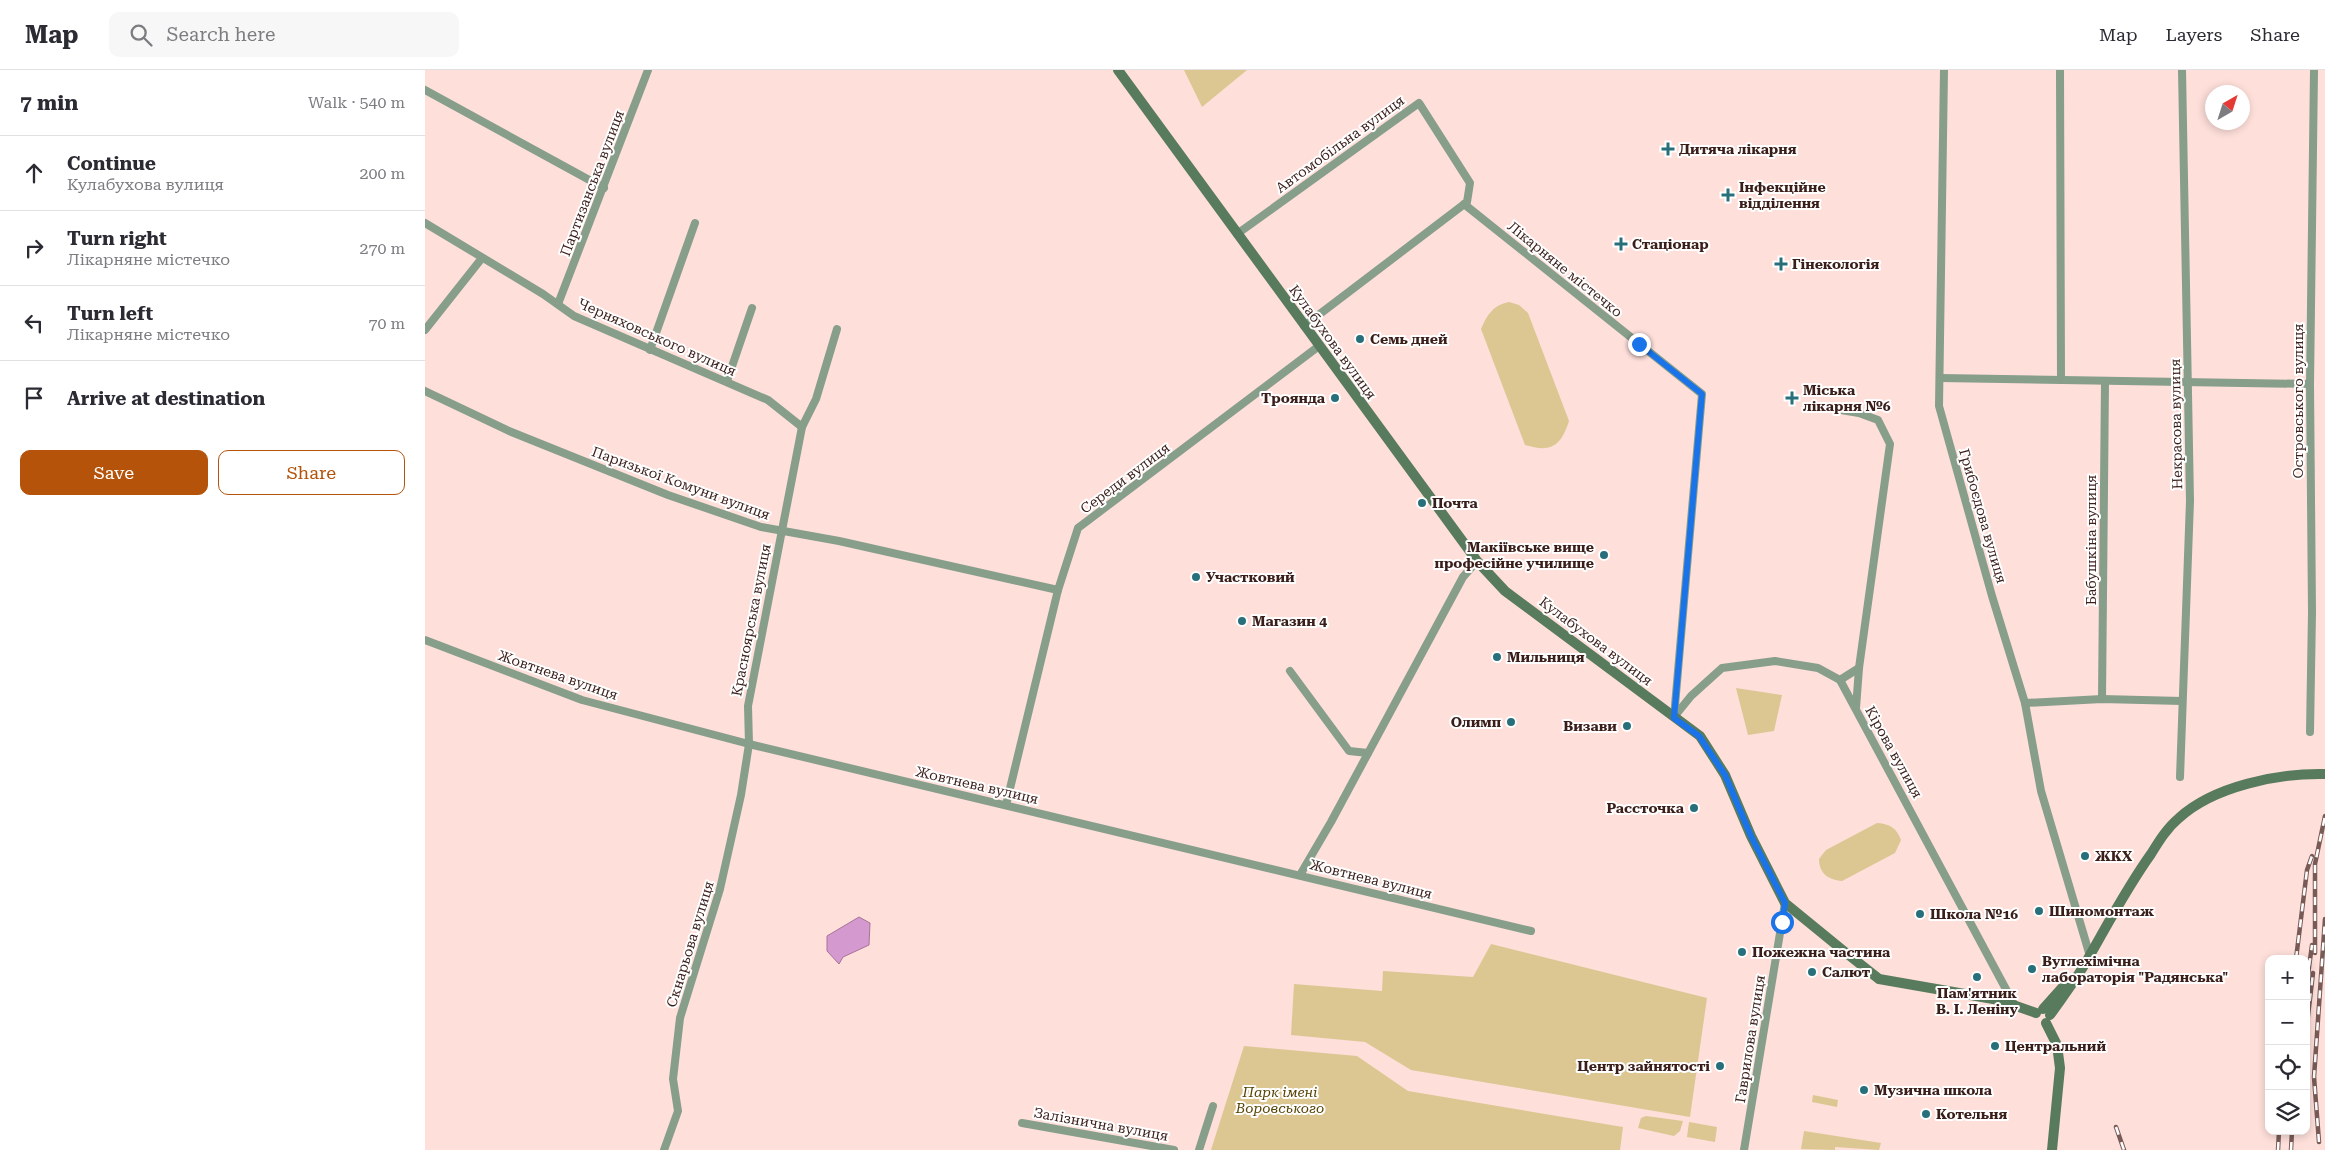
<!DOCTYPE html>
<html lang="en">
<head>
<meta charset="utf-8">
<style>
  :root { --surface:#fff; --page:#f7f7f7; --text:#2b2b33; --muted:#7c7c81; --line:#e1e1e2; --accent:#b45309 }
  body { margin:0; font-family:"Roboto Serif",serif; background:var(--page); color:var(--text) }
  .controls { position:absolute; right:15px; bottom:15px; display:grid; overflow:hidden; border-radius:10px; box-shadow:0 2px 8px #0003 }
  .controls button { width:45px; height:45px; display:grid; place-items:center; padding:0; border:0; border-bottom:1px solid var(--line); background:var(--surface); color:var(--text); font:25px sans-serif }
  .compass { position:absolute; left:1780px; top:15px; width:45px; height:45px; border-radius:50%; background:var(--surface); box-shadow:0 2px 8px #0003; rotate:39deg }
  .stop { position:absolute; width:15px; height:15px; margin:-11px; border:4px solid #1a73e8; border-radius:50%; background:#fff }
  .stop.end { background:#1a73e8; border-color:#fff; box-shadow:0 1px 5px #0008 }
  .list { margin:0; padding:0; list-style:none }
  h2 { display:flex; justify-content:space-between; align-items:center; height:65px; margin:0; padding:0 20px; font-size:21px }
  h2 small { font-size:16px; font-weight:400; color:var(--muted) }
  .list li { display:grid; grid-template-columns:32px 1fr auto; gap:15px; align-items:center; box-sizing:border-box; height:75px; padding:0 20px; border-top:1px solid var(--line) }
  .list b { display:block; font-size:19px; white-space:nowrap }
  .list p { margin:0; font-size:16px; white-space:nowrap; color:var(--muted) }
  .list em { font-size:16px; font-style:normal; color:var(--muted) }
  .actions { display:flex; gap:10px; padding:15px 20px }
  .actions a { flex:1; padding:11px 0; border:1px solid var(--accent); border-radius:10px; text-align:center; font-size:18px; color:var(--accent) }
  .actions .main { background:var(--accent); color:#fff }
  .icon { flex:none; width:28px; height:28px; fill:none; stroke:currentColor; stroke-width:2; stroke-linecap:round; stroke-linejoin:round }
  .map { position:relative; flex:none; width:1900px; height:1080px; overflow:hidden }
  header { display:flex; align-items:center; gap:30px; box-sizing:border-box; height:70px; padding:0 25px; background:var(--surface); border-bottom:1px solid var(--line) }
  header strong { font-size:24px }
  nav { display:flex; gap:28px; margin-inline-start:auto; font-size:18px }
  .search { width:350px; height:45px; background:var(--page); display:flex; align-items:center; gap:12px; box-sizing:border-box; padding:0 18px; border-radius:10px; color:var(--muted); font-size:19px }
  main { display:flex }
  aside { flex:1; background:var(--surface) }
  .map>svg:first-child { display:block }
  .green { fill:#dcc792 }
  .water { fill:#d499cf; stroke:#a67499 }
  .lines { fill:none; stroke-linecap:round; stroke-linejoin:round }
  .street { stroke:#869e8a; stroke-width:8 }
  .secondary { stroke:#587b5d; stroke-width:10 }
  .rail-casing { stroke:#785b57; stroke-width:4.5 }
  .rail { stroke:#fff; stroke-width:2.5; stroke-dasharray:8; stroke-linecap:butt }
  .route { stroke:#1a73e8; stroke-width:6 }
  .poi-dot { fill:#276f7a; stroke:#fff; stroke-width:2 }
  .labels { text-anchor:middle; stroke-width:4; stroke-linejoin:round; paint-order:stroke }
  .street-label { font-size:14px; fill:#3a1e1a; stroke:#fff }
  .poi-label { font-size:14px; font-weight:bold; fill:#3a1e1a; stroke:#fff; text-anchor:start }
  .park-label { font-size:14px; font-style:italic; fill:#574304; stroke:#fff }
</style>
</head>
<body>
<header>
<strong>Map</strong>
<div class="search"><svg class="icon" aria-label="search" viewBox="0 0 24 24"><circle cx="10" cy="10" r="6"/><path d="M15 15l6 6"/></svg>Search here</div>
<nav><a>Map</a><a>Layers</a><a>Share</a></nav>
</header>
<main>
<aside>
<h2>7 min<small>Walk · 540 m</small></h2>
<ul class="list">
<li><svg class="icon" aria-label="ahead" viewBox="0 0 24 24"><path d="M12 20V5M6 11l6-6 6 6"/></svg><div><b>Continue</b><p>Кулабухова вулиця</p></div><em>200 m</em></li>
<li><svg class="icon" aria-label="right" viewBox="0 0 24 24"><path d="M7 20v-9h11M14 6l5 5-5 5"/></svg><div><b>Turn right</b><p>Лікарняне містечко</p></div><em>270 m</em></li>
<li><svg class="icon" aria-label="left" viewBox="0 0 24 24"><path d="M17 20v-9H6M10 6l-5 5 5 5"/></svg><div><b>Turn left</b><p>Лікарняне містечко</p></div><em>70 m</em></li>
<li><svg class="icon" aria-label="arrive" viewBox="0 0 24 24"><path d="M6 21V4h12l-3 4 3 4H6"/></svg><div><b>Arrive at destination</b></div></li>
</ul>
<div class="actions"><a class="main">Save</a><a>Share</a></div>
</aside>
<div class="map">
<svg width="1900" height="1080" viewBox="0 0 1900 1080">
  <rect width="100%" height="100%" fill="#fedfda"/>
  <g class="green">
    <polygon points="759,0 822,0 777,37"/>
    <path d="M1084 232 1094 235 1103 243 1144 351C1136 376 1126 383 1100 375L1056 259C1062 245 1068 235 1084 232Z"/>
    <polygon points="1311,618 1357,625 1349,661 1323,665"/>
    <path d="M1452 753C1466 754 1471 758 1476 770L1470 783 1417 811C1403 810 1394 803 1394 789L1401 780Z"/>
    <polygon points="1066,874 1282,928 1265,1047 986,1000 940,972 866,965 869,914 957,921 958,901 1048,907"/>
    <polygon points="819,976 932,986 983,1021 1198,1057 1195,1080 786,1080"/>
    <polygon points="1388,1025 1413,1030 1412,1037 1387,1032"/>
    <polygon points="1221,1046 1258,1051 1255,1061 1249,1066 1213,1058 1216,1048"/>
    <polygon points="1264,1052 1292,1057 1290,1072 1262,1067"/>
    <polygon points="1379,1061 1456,1073 1454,1080 1410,1077 1410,1080 1376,1079"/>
  </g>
  <polygon class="water" points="434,847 445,853 444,875 418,887 414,894 402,881 402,866"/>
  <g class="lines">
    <g class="street">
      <polyline points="1519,0 1514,336 1567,526 1600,633 1616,721 1665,886"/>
      <polyline points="1635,0 1636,310"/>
      <polyline points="0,20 179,118"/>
      <polyline points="1039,134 1277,324 1249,647"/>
      <polyline points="0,153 118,224 149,246 343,330 377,357"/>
      <polyline points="812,164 994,33 1045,113 1042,132 879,256"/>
      <polyline points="133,234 223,0"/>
      <polyline points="0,260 57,188"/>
      <polyline points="225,280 270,153"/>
      <polyline points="1515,308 1885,314"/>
      <polyline points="302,311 327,238"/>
      <polyline points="0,321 84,361 243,425 336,457 414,471 633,520"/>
      <polyline points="0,570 157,630 324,674 1106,861"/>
      <polyline points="865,601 924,681 943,683"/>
      <polyline points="1415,610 1434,598 1465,374 1453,350 1434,343 1416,340"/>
      <polyline points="1677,629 1680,311"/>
      <polyline points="1600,633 1677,629 1757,631"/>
      <polyline points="1431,638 1434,598"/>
      <polyline points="1249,647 1266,626 1297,598 1350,591 1393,598 1415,610 1590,936"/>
      <polyline points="1885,662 1887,542 1885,314 1889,0"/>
      <polyline points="1755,707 1765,431 1757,0"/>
      <polyline points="581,735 633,520 653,458 894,276"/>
      <polyline points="875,805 906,752 1038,507 1052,491"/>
      <polyline points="597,1053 749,1080"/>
      <polyline points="239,1080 253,1041 248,1009 255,948 295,819 316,725 324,674 323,636 377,357 391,329 412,259"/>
      <polyline points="774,1080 788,1036"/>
      <polyline points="1319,1080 1360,833"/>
    </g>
    <g class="secondary">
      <polyline points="693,0 1052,491 1080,521 1275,666 1300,705 1326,766 1360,833 1420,882 1454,909 1574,930 1611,943"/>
      <polyline points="1618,939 1643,911"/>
      <path d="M1625 945C1639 925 1654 906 1665 885 1685 850 1703 816 1726 784 1734 771 1742 758 1754 748 1789 716 1854 703 1900 704"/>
      <polyline points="1621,953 1632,975 1635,998 1627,1080"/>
    </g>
    <g class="rail-casing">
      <g id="rail">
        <polyline points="1890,883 1890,794 1900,746"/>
        <polyline points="1871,889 1882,800 1887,786"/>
        <polyline points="1882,912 1887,875"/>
        <polyline points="1881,963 1888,903"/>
        <polyline points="1691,1057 1699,1080"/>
        <polyline points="1894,1072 1889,1007 1900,849"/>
        <polyline points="1853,1080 1854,1061"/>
        <polyline points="1866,1080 1867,1061"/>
      </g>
    </g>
    <use href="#rail" class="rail"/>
  </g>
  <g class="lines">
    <polyline class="route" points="1214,274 1277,324 1249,648 1274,666 1300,705 1326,766 1360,833 1357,852"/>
  </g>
  <g class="poi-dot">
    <path d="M1240.5 71.5h5v5h5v5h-5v5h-5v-5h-5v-5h5z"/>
    <path d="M1300.5 117.5h5v5h5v5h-5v5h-5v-5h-5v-5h5z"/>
    <path d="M1193.5 166.5h5v5h5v5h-5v5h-5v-5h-5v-5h5z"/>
    <path d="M1353.5 186.5h5v5h5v5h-5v5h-5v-5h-5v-5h5z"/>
    <circle cx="935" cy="269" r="5"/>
    <circle cx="910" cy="328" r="5"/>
    <path d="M1364.5 320.5h5v5h5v5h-5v5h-5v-5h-5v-5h5z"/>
    <circle cx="997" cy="433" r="5"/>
    <circle cx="1179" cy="485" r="5"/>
    <circle cx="771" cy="507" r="5"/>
    <circle cx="817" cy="551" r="5"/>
    <circle cx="1072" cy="587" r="5"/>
    <circle cx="1086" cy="652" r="5"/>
    <circle cx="1202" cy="656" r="5"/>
    <circle cx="1269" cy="738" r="5"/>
    <circle cx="1660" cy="786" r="5"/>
    <circle cx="1614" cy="841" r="5"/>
    <circle cx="1495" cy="844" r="5"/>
    <circle cx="1317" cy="882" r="5"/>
    <circle cx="1607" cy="899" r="5"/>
    <circle cx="1387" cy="902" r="5"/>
    <circle cx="1552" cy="907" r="5"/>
    <circle cx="1570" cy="976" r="5"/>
    <circle cx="1295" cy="996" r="5"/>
    <circle cx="1439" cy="1020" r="5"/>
    <circle cx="1501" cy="1044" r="5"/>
  </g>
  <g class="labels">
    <g class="street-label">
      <text transform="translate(915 74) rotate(-36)" y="5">Автомобільна вулиця</text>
      <text transform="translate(167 113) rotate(-69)" y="5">Партизанська вулиця</text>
      <text transform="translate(1140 199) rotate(39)" y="5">Лікарняне містечко</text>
      <text transform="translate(232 267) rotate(24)" y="5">Черняховського вулиця</text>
      <text transform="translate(908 272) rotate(54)" y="5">Кулабухова вулиця</text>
      <text transform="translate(1873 331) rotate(-90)" y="5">Островського вулиця</text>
      <text transform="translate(1751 354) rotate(-91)" y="5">Некрасова вулиця</text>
      <text transform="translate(700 408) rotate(-37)" y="5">Середи вулиця</text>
      <text transform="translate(256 413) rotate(20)" y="5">Паризької Комуни вулиця</text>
      <text transform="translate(1558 446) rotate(74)" y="5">Грибоєдова вулиця</text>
      <text transform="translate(1666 470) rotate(-90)" y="5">Бабушкіна вулиця</text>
      <text transform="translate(326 550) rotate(-79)" y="5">Красноярська вулиця</text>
      <text transform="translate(1171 571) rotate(37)" y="5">Кулабухова вулиця</text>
      <text transform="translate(133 605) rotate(19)" y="5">Жовтнева вулиця</text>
      <text transform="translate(1469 682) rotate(61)" y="5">Кірова вулиця</text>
      <text transform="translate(552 715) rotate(13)" y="5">Жовтнева вулиця</text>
      <text transform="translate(946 809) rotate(14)" y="5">Жовтнева вулиця</text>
      <text transform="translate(265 874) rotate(-73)" y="5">Скнарьова вулиця</text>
      <text transform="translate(1325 969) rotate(-81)" y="5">Гаврилова вулиця</text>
      <text transform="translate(676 1054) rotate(10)" y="5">Залізнична вулиця</text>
    </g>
    <g class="poi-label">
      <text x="1254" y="84">Дитяча лікарня</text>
      <text x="1314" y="122">Інфекційне<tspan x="1314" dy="16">відділення</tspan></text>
      <text x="1207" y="179">Стаціонар</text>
      <text x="1367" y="199">Гінекологія</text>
      <text x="945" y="274">Семь дней</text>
      <text x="1378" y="325">Міська<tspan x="1378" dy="16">лікарня №6</tspan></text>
      <text x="900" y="333" text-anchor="end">Троянда</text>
      <text x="1007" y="438">Почта</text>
      <text x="1169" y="482" text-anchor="end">Макіївське вище<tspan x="1169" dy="16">професійне училище</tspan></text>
      <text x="781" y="512">Участковий</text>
      <text x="827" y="556">Магазин 4</text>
      <text x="1082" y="592">Мильниця</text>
      <text x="1076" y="657" text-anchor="end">Олимп</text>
      <text x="1192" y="661" text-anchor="end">Визави</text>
      <text x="1259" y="743" text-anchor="end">Рассточка</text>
      <text x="1670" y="791">ЖКХ</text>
      <text x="1624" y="846">Шиномонтаж</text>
      <text x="1505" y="849">Школа №16</text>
      <text x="1327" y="887">Пожежна частина</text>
      <text x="1617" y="896">Вуглехімічна<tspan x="1617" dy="16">лабораторія "Радянська"</tspan></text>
      <text x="1397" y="907">Салют</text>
      <text x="1552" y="928" text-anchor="middle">Пам'ятник<tspan x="1552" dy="16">В. І. Леніну</tspan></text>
      <text x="1580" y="981">Центральний</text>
      <text x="1285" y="1001" text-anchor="end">Центр зайнятості</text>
      <text x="1449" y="1025">Музична школа</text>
      <text x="1511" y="1049">Котельня</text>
    </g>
    <g class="park-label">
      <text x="855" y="1027">Парк імені<tspan x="855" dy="16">Воровського</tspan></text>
    </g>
  </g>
</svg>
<div class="controls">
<button>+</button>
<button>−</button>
<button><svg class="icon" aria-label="locate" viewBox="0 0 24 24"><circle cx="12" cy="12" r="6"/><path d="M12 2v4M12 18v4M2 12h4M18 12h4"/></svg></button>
<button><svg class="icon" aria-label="layers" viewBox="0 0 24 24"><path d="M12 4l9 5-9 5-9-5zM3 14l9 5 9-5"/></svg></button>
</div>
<svg class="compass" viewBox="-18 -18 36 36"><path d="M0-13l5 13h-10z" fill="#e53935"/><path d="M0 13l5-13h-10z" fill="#7c7c81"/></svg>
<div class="stop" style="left:1357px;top:852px"></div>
<div class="stop end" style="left:1214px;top:274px"></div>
</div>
</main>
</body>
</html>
